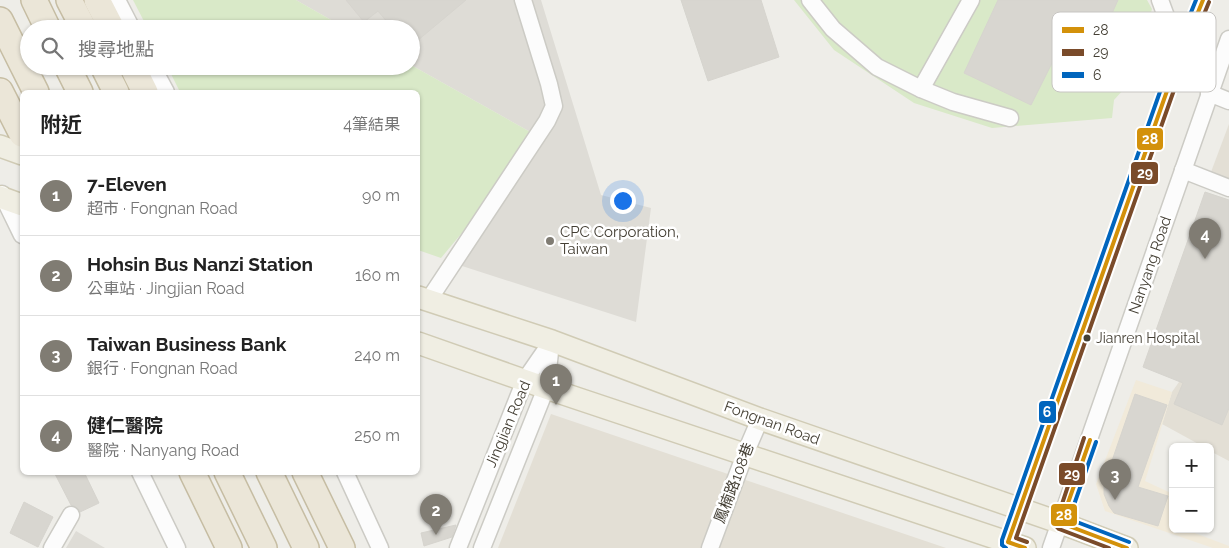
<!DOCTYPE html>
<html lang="zh-TW">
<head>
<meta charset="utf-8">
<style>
  :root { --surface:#fff; --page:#f2f2f2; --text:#222; --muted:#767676; --line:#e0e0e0; --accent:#807c73 }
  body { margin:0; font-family:Raleway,"Noto Sans TC",sans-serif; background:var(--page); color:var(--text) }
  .controls { position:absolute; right:15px; bottom:15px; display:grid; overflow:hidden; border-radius:8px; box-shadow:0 1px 4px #0004 }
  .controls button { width:45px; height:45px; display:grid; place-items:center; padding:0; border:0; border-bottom:1px solid var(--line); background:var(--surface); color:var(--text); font:25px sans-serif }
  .you { position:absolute; left:622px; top:200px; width:18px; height:18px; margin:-12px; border:4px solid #fff; border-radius:50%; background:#1a73e8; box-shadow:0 0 0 8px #1a73e833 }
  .badge { display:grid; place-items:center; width:32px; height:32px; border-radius:50%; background:var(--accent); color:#fff; font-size:16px; font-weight:700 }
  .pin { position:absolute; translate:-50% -41px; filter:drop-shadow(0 1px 2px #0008) }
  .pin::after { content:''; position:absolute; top:26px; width:18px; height:15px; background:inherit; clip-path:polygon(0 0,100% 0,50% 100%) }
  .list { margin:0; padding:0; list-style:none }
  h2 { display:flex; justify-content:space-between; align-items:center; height:65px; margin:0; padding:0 20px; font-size:21px }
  h2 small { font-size:16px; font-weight:400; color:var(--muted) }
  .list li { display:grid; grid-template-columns:32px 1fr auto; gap:15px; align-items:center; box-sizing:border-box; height:80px; padding:0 20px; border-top:1px solid var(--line) }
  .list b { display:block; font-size:19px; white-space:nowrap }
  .list p { margin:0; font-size:16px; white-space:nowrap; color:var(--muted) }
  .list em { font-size:16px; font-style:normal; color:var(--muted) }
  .icon { flex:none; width:28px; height:28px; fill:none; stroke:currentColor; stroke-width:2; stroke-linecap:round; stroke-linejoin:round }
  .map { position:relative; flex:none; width:1229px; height:548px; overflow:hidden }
  .search { position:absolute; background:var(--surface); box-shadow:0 1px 4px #0004; left:20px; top:20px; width:400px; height:55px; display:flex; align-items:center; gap:12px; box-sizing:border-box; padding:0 18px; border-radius:28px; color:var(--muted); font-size:19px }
  .panel { position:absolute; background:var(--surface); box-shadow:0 1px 4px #0004; left:20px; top:90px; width:400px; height:385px; border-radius:8px }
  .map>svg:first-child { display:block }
  .residential { fill:#e3dfd5 }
  .commercial { fill:#f1eada }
  .industrial { fill:#dedcd6 }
  .green { fill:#d9e9c8 }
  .building { fill:#d8d6d0; stroke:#d6d4ce }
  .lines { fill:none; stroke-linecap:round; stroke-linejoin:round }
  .minor-casing { stroke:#cccbc5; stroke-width:19 }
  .major-casing { stroke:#d0cbb5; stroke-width:24 }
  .highway-casing { stroke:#c6bda3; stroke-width:28 }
  .minor { stroke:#fcfcfc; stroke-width:16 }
  .major { stroke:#f0eee3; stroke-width:21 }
  .highway { stroke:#ebe6d8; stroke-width:25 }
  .bus-1-casing { stroke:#fff; stroke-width:8 }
  .bus-2-casing { stroke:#fff; stroke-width:8 }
  .bus-3-casing { stroke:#fff; stroke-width:8 }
  .bus-1 { stroke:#d3910a; stroke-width:4 }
  .bus-2 { stroke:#7a4b2a; stroke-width:4 }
  .bus-3 { stroke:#0065bd; stroke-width:4 }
  .poi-dot { fill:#807c73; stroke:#fff; stroke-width:2 }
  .bus-dot { fill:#443f34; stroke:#fff; stroke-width:2 }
  .labels { text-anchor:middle; stroke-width:5; stroke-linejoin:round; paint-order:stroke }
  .bus-label { font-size:14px; fill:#443f34; stroke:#fff; text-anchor:start }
  .poi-label { font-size:15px; fill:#443f34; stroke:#fff; text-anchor:start }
  .street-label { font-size:15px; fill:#443f34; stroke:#fff }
  .key { fill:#fff; stroke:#c7c5c2; stroke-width:1 }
  .key-label { font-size:14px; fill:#443f34 }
  .line-badge { stroke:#fff; stroke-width:2 }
  .badge-label { font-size:14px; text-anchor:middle; font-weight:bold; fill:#fff }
</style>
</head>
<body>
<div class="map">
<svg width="1229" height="548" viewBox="0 0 1229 548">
  <rect width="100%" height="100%" fill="#eeede8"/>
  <g class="residential">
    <polygon points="1229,124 1229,181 1211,172"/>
    <polygon points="1219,325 1229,330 1229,461 1210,451 1210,447 1204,447 1162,424 1172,392"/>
    <polygon points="551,414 946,548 498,548"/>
  </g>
  <polygon class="commercial" points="1136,380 1172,392 1145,481 1173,494 1173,529 1193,529 1192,532 1229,546 1229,548 1213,548 1105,511 1096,484"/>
  <g class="industrial">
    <polygon points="296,0 541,0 601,195 651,208 636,322 459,265 541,138 411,65 411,29 347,29"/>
    <polygon points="76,531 105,548 66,548"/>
  </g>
  <g class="green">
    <polygon points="133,0 296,0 347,29 148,29"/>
    <polygon points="794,0 1147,0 1152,9 1133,79 1114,100 1112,118 992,128 914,103 834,50"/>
    <polygon points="411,65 541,138 441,258 418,250 418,92 180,92 167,66 411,66"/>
  </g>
  <g class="building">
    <polygon points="346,0 466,0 411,46 411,29 393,29 378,11 364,22"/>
    <polygon points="681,0 761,0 779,57 708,81"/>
    <polygon points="998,0 1118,0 1087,69 1056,55 1031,105 964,73"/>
    <polygon points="1205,192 1229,200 1229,408 1222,425 1174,404 1183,383 1143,367"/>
    <polygon points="1135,394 1167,405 1138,487 1168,496 1158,526 1114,513 1109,506 1104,494 1104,484"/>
    <polygon points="54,472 84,472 99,503 80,512 76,507 71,505"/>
    <polygon points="24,502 53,517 38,547 10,533"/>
    <polygon points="456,525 452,537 424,546 421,533"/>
  </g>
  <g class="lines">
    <g class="minor-casing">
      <g id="minor">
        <polyline points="117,0 132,29"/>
        <polyline points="810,0 833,29 877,67 921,89 953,102 1010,118"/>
        <polyline points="1160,0 1167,19 1173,69"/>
        <polyline points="152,66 166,92"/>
        <polyline points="921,89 971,0"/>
        <polyline points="1209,93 1229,101"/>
        <polyline points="1183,170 1229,188"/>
        <polyline points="2,194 22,235"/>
        <polyline points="428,301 547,121 554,106 549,84 523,0"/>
        <polyline points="140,472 177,548"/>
        <polyline points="345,472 380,548"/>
        <polyline points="52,548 71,515"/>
        <polyline points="458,548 525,380 552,341"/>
        <polyline points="482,548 546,388 551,343"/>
        <polyline points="710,548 745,454 760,419"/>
        <polyline points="1006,548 1174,71 1203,0"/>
        <polyline points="1051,548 1229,39"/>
      </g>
    </g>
    <g class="major-casing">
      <g id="major">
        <polyline points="0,146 22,154"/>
        <polyline points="0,197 22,205"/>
        <polyline points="418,297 552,341 760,419 1061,523 1127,548"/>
        <polyline points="418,343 546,388 1025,548"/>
      </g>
    </g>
    <g class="highway-casing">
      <g id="highway">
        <polyline points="34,0 48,29"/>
        <polyline points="69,0 84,29"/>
        <polyline points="97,0 112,29"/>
        <polyline points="0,20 36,92"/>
        <polyline points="67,66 80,92"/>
        <polyline points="103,66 116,92"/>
        <polyline points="132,66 145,92"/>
        <polyline points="0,91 22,134"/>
        <polyline points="192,472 229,548"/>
        <polyline points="227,472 264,548"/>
        <polyline points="269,472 306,548"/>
        <polyline points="305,472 342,548"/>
      </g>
    </g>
    <use href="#minor" class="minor"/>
    <use href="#major" class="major"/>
    <use href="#highway" class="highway"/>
    <g class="bus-1-casing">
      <g id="bus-1">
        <polyline points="1090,440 1061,523 1127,548"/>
        <polyline points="1025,548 1008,542 1174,71 1203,0"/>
      </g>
    </g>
    <g class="bus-2-casing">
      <g id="bus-2">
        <polyline points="1084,438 1055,525 1059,529 1109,548"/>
        <polyline points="1027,542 1016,538 1180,73 1209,2"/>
      </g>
    </g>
    <g class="bus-3-casing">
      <g id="bus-3">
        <polyline points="1096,442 1069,519 1129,542"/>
        <polyline points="1006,548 1002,545 1002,540 1168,69 1196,0"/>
      </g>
    </g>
    <use href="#bus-1" class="bus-1"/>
    <use href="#bus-2" class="bus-2"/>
    <use href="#bus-3" class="bus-3"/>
  </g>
  <circle class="poi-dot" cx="550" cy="241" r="5"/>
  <circle class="bus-dot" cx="1087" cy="338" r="4.5"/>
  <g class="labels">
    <g class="bus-label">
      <text x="1096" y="343">Jianren Hospital</text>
    </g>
    <g class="poi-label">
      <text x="560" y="237">CPC Corporation,<tspan x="560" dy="17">Taiwan</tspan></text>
    </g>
    <g class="street-label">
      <text transform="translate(1150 265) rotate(-71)" y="5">Nanyang Road</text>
      <text transform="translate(772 423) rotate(20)" y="5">Fongnan Road</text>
      <text transform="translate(508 424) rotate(-67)" y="5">Jingjian Road</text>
      <text transform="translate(734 483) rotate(-69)" y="5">鳳楠路108巷</text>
    </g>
  </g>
  <rect x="1052" y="12" width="164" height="80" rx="8" class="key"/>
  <rect x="1062" y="27" width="22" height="6" fill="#d3910a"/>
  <rect x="1062" y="49" width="22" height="7" fill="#7a4b2a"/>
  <rect x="1062" y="72" width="22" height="6" fill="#0065bd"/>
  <g class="key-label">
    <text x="1093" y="35">28</text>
    <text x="1093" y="57">29</text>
    <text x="1093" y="80">6</text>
  </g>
  <g class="line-badge">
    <rect x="1136" y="127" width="28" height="24" rx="5" fill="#d3910a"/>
    <rect x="1130" y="161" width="29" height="24" rx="5" fill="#7a4b2a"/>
    <rect x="1038" y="400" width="19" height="24" rx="5" fill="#0065bd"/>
    <rect x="1058" y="462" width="28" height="24" rx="5" fill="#7a4b2a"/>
    <rect x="1050" y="503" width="28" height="24" rx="5" fill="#d3910a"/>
  </g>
  <g class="badge-label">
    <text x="1150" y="144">28</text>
    <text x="1145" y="178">29</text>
    <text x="1047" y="417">6</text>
    <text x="1072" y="479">29</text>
    <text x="1064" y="520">28</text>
  </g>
</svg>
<div class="controls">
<button>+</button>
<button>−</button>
</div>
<div class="you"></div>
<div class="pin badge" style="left:556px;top:405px">1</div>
<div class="pin badge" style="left:436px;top:535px">2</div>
<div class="pin badge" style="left:1115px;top:500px">3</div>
<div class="pin badge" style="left:1205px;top:259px">4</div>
<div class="search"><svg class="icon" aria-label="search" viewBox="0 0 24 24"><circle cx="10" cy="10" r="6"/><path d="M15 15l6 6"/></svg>搜尋地點</div>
<section class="panel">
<h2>附近<small>4筆結果</small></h2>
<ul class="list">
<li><span class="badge">1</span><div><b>7-Eleven</b><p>超市 · Fongnan Road</p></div><em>90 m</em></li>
<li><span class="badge">2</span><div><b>Hohsin Bus Nanzi Station</b><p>公車站 · Jingjian Road</p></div><em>160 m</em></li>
<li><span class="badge">3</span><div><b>Taiwan Business Bank</b><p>銀行 · Fongnan Road</p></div><em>240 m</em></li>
<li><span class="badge">4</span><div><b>健仁醫院</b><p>醫院 · Nanyang Road</p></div><em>250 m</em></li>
</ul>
</section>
</div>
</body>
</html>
